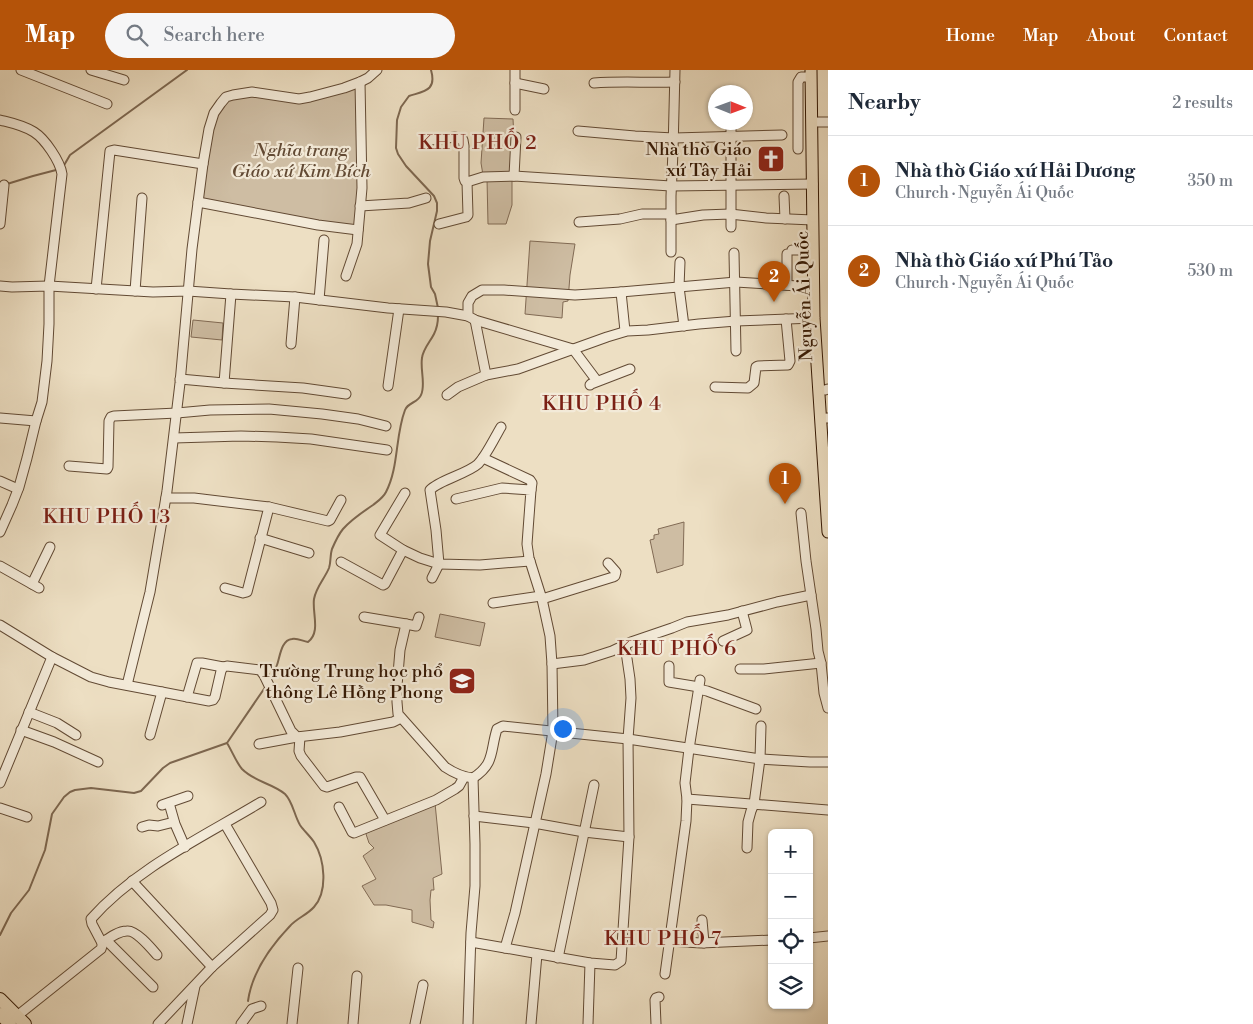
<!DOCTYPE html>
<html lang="en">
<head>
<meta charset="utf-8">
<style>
  :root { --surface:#fff; --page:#f6f6f7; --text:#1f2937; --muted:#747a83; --line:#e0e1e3; --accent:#b45309 }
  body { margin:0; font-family:"Libre Bodoni",serif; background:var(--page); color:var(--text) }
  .controls { position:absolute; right:15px; bottom:15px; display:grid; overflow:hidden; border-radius:8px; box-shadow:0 1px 4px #0004 }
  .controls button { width:45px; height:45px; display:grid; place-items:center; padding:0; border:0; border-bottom:1px solid var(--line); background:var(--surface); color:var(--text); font:25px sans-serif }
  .compass { position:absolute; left:708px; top:15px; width:45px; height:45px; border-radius:50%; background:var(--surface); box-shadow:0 1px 4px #0004; rotate:91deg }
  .you { position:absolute; left:562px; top:658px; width:18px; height:18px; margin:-12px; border:4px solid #fff; border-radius:50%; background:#1a73e8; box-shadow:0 0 0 8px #1a73e833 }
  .badge { display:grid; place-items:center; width:32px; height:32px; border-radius:50%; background:var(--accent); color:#fff; font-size:16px; font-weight:700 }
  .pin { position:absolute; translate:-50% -41px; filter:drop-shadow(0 1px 2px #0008) }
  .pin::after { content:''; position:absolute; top:26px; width:18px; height:15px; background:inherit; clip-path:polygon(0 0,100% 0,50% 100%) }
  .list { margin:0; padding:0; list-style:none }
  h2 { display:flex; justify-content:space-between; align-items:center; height:65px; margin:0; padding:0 20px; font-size:21px }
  h2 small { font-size:16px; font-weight:400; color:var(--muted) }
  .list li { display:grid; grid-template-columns:32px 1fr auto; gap:15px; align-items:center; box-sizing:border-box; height:90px; padding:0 20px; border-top:1px solid var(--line) }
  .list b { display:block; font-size:19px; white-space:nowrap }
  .list p { margin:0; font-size:16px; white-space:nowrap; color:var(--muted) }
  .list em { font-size:16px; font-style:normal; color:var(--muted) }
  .icon { flex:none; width:28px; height:28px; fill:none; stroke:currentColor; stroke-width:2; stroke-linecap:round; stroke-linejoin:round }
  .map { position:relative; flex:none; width:828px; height:954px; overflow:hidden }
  header { display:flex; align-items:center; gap:30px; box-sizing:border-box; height:70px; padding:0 25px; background:var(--accent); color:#fff }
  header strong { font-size:24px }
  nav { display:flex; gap:28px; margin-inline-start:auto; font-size:18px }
  .search { width:350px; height:45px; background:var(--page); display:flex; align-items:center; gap:12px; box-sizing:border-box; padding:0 18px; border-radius:28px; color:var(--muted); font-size:19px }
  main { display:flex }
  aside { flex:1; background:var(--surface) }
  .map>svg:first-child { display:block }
  .green { fill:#cebda3; stroke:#816a54 }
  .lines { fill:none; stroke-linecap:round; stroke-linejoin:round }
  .stream { stroke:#7d6750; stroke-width:2 }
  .minor-casing { stroke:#624a34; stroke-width:11 }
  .major-casing { stroke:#341804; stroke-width:13 }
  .highway-casing { stroke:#341804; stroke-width:14 }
  .minor { stroke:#f3ead8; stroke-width:9 }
  .major { stroke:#eddfc3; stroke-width:11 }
  .highway { stroke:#eddfc3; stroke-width:12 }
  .labels { text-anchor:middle; stroke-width:4.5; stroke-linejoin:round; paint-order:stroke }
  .poi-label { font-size:18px; fill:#341804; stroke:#f3ead8; text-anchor:end }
  .park-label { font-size:18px; font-style:italic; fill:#624a34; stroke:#f3ead8 }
  .street-label { font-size:18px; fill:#341804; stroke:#f3ead8 }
  .quarter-label { font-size:20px; letter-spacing:1px; fill:#7a1f14; stroke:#f3ead8 }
</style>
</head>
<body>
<header>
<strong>Map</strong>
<div class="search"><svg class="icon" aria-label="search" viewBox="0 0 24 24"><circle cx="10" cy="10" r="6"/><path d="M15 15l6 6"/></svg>Search here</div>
<nav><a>Home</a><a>Map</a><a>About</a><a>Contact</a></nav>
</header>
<main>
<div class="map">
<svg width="828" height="954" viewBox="0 0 828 954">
  <rect width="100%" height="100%" fill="#eddfc3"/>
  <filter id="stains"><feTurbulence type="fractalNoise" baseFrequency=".004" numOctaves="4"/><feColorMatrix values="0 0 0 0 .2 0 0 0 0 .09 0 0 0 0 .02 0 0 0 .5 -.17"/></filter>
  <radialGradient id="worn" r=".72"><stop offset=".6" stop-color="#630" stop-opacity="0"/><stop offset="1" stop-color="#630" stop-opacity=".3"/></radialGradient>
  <g class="green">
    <polygon points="358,15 360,118 356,158 200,131 205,95 216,44 227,29 242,25 297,31"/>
    <polygon points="484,48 513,49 514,68 512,104 483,105 481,93"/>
    <polygon points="512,108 512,135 506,154 488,154 487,109"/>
    <polygon points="530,171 575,174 570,205 568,231 563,232 562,248 525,244"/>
    <polygon points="193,250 223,253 222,270 191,267"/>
    <polygon points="684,452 683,495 657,503 650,470 654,469 654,465 659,464 658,459"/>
    <polygon points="440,544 485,553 480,576 435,567"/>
    <polygon points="435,733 442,804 433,808 434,820 431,820 430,830 431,850 434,852 433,858 412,852 412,840 386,835 374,835 362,816 376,809 363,786 374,778 369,773 365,761"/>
  </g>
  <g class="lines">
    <g class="stream">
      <path d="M431 0C437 21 424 21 409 26L401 37 397 50 396 78 398 84 406 96 434 126 437 133V141L430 171 428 194 431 217 435 224 438 238"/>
      <polyline points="63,97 70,85 187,0"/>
      <polyline points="7,114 33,106 56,100"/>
      <path d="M270 610C272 605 275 600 277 595 280 587 281 570 292 569 298 568 302 571 308 572 321 562 312 543 314 529 316 517 325 508 329 498 331 492 330 485 332 479 335 472 338 465 343 459 350 451 364 441 373 435 378 431 383 428 386 422 399 397 395 366 405 340 408 332 418 333 421 325 426 315 420 300 422 288 423 279 430 272 434 264 437 258 438 252 438 246"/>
      <polyline points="0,865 11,843 29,820 45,780 52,744 64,727 70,722 75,720 91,718 134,723 141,721 163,698 170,693 227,673"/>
      <path d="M248 931C252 902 270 877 290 856 297 848 307 845 314 837 328 821 325 790 314 772 310 766 304 761 300 755 294 745 293 732 285 724 279 719 272 716 265 713 258 710 248 705 242 699 236 692 232 681 227 673L266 616"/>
    </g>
    <g class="minor-casing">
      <g id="minor">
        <polyline points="21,0 107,34"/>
        <polyline points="91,0 124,10"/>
        <polyline points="515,13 544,19"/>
        <path d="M594 13C621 11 648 13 675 12"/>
        <polyline points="515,40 515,0"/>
        <path d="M0 50C12 53 23 55 34 62 45 69 60 91 62 104L49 216V254L47 291 42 332 36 351 27 388 19 417 12 435 0 462"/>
        <polyline points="818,52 828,52"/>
        <polyline points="578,61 635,66 674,68 782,65"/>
        <polyline points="431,70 455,67 463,70 464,76 464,108 465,111 467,112 483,107 514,106 671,116 813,114"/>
        <polyline points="798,79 798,12 801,7 811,7"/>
        <polyline points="514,106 516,67"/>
        <polyline points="784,126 785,149"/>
        <polyline points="198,132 318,155 358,160"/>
        <polyline points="360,136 409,133 426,128"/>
        <polyline points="671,150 703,145 730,144 766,148 813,150"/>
        <polyline points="579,152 620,149 642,144 671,144"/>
        <polyline points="0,154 4,115"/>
        <polyline points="439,154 466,147 468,145 467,112"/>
        <polyline points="731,157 731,52"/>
        <polyline points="792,180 813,180"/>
        <polyline points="671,182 671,126 673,81 675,0"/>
        <polyline points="734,183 736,281"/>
        <polyline points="680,192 679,217 684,256"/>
        <polyline points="346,206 357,174 362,118 360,12"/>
        <polyline points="787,215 787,184"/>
        <polyline points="0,216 12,217 49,216 153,222 188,221 231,224 295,227 388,238 446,242 468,246"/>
        <polyline points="96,219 110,81 114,80 203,94"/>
        <polyline points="135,221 142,128"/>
        <polyline points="621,222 625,261"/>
        <polyline points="319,230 324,170"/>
        <polyline points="475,250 486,305"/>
        <polyline points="291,274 295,227"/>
        <polyline points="180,309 224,313 231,224"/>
        <polyline points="597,311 573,279 475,250 468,246 468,233 472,226 482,220 504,220 575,225 621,222 736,212 814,217"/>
        <polyline points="224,313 303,318 346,324"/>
        <polyline points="590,315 591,314 630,299"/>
        <polyline points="388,316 399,239"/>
        <polyline points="715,317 748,318 754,313 756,297 758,296 788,295 790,291 786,249"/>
        <polyline points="825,320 828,319"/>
        <polyline points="447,325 458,317 486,305 518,299 607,267 627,261 648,260 699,254 736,251 814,248"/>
        <polyline points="0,348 36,351"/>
        <polyline points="827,348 828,348"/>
        <polyline points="174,368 241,366 277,367 311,369 387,380"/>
        <polyline points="483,388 530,410 532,413 531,420"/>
        <polyline points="69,396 107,399 108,397 109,351 111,347 114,346 177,343 210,340 269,339 322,344 358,349 386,356"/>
        <polyline points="0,411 18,419"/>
        <polyline points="405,423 380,465 403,480 420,488 439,494 480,495 530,491"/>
        <polyline points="166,428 194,428 269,437 247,522 243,523 225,518"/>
        <polyline points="456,429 502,418 531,420 527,474 529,488 542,529 550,566 552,594 553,661 546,704 515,843 505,878"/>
        <polyline points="269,437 328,451 330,450 341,430"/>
        <polyline points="801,443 806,491 816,559 818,581 821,593 824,623 828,638"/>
        <polyline points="260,468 309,483"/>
        <polyline points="341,492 383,515 385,514 403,480"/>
        <polyline points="0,496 39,518"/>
        <path d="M432 508 439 494 436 460 430 420C439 410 467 404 478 394 486 386 495 367 501 357"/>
        <polyline points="32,514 50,477"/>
        <polyline points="542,529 613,507 615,506 616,502 608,493"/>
        <polyline points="493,533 541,526"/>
        <path d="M364 547 406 554 400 580 397 616V632L398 644 445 697C454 703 462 707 473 708 495 694 490 681 497 659L503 656 628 669 760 689 810 692H828"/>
        <polyline points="406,554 416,556 419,547"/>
        <polyline points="0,555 52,587 91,607 109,612 209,631 213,630 215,627 221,601 223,597 227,596 260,600 264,605 291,661 297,667 340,662 393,652 401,648"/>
        <polyline points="723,571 747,560 742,541"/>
        <polyline points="552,594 584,590 612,581 631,572 672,558 687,552 728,545 777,532 811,525"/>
        <polyline points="669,596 669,612 699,617"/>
        <polyline points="740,599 764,599 821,593"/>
        <polyline points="127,615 150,522 167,421 180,313 192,179 203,94 209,59 214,43 221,33 226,27 233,25 252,22 299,29 310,27 344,18 360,12 368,8 377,0"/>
        <polyline points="698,619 707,621 756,639"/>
        <polyline points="187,627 197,593 202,593 223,597"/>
        <polyline points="29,642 57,653 76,665"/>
        <polyline points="21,660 54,672 98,692"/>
        <polyline points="150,665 162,622"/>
        <polyline points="300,667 299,681 301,686 324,716 327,717 356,707 360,707 385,750"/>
        <polyline points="259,674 297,667"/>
        <polyline points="0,713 52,587"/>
        <polyline points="687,729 828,740"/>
        <polyline points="169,733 175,754 185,777"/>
        <polyline points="162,735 188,726"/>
        <polyline points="339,737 352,762 354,763 436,730 455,719 459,716 464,707"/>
        <polyline points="0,738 27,747"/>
        <polyline points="474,746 534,753 584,762 629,767"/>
        <polyline points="142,757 149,755 158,756 174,752"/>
        <polyline points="747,778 748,752 751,741 754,734 760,689 761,656"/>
        <polyline points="132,811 212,897"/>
        <polyline points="702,850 704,873"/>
        <polyline points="809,868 828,866"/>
        <polyline points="106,870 153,917"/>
        <polyline points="669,871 701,873 772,870"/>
        <polyline points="471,872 590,893 615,895 621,891 629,767 628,669 631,628 630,609 625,575"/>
        <path d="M102 873C109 868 118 861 127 861 136 860 151 878 157 885"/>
        <polyline points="558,888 594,715"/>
        <polyline points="665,904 686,751 687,729 685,713 689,679 700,610"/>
        <path d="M17 946 101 879 102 876V873L92 854 91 849C136 798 203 767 261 732"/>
        <polyline points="158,954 212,897 270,845 273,840 271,833 225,754"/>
        <polyline points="187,954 195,916"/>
        <polyline points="241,954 252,939 261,936"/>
        <polyline points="292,954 298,898"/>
        <polyline points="353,954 357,906"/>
        <polyline points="415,954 423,915"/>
        <polyline points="468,954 471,863 475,816 475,774 473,708"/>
        <polyline points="531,954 537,884"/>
        <polyline points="588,954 590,893"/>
        <polyline points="656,954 655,930 656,928 659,927"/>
      </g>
    </g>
    <g class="major-casing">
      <polyline id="major" points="811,0 814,248 828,462"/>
    </g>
    <g class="highway-casing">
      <g id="highway">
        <polyline points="0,929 25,954"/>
        <polyline points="0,944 10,954"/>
      </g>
    </g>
    <use href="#minor" class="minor"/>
    <use href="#major" class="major"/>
    <use href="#highway" class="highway"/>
  </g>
  <defs>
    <g id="church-square" transform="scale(1.4375)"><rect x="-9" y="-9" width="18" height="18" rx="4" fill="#8f2418" stroke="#f3ead8"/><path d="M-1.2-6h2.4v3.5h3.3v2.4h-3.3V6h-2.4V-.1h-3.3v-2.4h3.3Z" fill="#fff"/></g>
    <g id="school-square" transform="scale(1.4375)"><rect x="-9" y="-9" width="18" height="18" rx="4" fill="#8f2418" stroke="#f3ead8"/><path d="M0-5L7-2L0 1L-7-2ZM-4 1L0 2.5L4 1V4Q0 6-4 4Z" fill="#fff"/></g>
  </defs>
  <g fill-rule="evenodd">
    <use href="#church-square" x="771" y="89"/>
    <use href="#school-square" x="462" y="611"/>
  </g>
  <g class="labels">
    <g class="poi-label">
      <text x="752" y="85">Nhà thờ Giáo<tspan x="752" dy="21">xứ Tây Hải</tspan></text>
      <text x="443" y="607">Trường Trung học phổ<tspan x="443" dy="21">thông Lê Hồng Phong</tspan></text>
    </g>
    <g class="park-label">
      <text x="301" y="86">Nghĩa trang<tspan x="301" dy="21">Giáo xứ Kim Bích</tspan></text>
    </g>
    <g class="street-label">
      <text transform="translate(804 226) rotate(-92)" y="6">Nguyễn Ái Quốc</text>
    </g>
    <g class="quarter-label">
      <text x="478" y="79">KHU PHỐ 2</text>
      <text x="602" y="340">KHU PHỐ 4</text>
      <text x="107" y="453">KHU PHỐ 13</text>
      <text x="677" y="585">KHU PHỐ 6</text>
      <text x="663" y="875">KHU PHỐ 7</text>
    </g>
  </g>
  <rect width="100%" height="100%" filter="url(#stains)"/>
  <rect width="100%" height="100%" fill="url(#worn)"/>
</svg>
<div class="controls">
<button>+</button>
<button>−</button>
<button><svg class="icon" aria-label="locate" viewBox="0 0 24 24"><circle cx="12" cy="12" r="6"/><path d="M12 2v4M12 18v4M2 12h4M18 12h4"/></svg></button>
<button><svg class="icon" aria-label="layers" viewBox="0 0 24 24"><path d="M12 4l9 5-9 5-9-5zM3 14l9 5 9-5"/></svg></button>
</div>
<svg class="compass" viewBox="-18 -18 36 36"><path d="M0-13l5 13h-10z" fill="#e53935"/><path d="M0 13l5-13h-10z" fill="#747a83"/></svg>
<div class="you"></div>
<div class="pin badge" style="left:785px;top:434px">1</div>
<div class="pin badge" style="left:774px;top:232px">2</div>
</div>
<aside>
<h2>Nearby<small>2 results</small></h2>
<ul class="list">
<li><span class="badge">1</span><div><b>Nhà thờ Giáo xứ Hải Dương</b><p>Church · Nguyễn Ái Quốc</p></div><em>350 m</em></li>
<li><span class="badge">2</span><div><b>Nhà thờ Giáo xứ Phú Tảo</b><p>Church · Nguyễn Ái Quốc</p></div><em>530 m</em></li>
</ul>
</aside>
</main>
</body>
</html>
